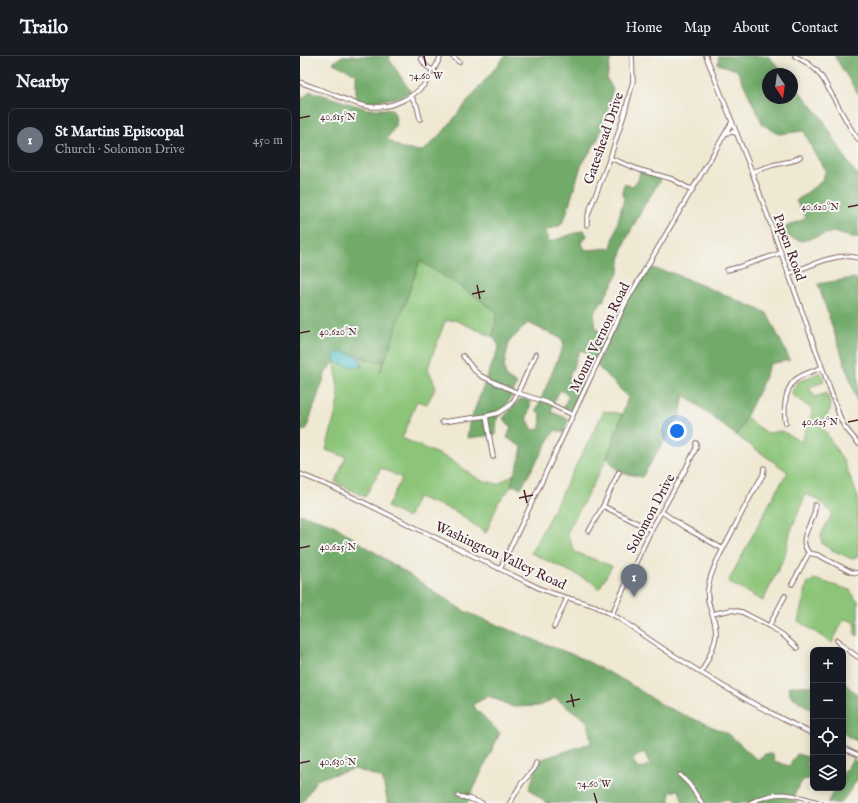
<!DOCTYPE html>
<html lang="en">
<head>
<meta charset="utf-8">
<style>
  :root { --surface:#171b24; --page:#242831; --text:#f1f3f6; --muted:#9ea1a6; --line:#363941; --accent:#1a73e8 }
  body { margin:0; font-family:"IM FELL English",serif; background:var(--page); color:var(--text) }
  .controls { position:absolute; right:12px; bottom:12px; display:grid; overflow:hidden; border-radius:8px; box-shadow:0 2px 10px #0003 }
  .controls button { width:36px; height:36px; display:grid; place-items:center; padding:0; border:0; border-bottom:1px solid var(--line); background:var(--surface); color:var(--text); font:20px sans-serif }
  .compass { position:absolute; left:462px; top:12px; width:36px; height:36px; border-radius:50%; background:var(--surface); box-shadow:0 2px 10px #0003; rotate:167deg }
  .you { position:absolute; left:377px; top:375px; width:14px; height:14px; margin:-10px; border:3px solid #fff; border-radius:50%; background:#1a73e8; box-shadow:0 0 0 6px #1a73e833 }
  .badge { display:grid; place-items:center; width:26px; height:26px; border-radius:50%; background:var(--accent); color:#fff; font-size:13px; font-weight:700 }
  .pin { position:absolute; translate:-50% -33px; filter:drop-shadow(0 1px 2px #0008) }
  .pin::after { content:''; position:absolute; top:21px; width:14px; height:12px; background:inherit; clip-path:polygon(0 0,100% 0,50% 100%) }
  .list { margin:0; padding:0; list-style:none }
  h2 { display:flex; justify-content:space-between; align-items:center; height:52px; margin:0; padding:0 16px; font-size:17px }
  h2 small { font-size:13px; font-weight:400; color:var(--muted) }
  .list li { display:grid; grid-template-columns:26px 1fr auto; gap:12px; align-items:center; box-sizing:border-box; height:64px; margin:0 8px 8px; padding:0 8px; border:1px solid var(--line); border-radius:8px }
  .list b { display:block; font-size:15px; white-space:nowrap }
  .list p { margin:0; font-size:13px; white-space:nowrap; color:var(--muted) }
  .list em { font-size:13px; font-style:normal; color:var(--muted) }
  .icon { flex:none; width:22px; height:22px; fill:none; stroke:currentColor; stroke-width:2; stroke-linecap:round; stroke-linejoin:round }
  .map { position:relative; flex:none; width:558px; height:747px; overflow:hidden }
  header { display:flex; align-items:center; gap:24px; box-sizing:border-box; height:56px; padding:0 20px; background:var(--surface); border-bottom:1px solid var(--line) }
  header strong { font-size:19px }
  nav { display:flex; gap:22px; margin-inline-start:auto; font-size:14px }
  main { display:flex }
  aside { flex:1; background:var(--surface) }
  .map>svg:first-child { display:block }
  .green { fill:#8cc579; stroke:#6b7252 }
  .forest { fill:#71aa69; stroke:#5e644a; fill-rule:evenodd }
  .water { fill:#57c4ca; stroke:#50727a }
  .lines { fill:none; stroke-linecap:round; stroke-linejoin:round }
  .minor-casing { stroke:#846565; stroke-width:5.5 }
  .minor { stroke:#fff; stroke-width:3.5 }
  .ticks { fill:none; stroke:#4a1f2b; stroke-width:1.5 }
  .labels { text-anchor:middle; stroke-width:4; stroke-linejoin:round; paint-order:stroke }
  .street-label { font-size:14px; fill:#4a1f2b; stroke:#f6f6f2 }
  .ticks-label { font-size:10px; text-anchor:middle; fill:#4a1f2b; stroke:#f6f6f2; stroke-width:4; stroke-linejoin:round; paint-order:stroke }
</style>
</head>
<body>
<header>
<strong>Trailo</strong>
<nav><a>Home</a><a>Map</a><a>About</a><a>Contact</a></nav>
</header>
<main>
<aside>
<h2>Nearby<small></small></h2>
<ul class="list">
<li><span class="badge" style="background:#6b7280">1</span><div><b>St Martins Episcopal</b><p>Church · Solomon Drive</p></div><em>450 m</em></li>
</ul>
</aside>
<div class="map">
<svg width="558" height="747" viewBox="0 0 558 747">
  <rect width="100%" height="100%" fill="#f6f6f2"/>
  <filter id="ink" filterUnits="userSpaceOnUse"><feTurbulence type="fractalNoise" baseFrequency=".025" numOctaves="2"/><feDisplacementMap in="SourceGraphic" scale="8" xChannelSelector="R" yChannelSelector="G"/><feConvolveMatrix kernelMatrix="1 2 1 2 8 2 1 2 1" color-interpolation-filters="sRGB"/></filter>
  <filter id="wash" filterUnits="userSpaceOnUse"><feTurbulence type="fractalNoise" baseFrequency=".012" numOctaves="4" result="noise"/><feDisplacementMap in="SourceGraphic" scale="16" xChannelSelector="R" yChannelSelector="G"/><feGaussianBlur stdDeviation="0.9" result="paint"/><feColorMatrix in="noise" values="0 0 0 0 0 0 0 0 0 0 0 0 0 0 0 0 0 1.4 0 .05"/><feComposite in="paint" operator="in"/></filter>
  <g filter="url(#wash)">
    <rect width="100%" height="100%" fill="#efe8d2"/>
    <g class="green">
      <polygon points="120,205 166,234 197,256 193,281 155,264 145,265 128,312 136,331 127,348 117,345 102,382 149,403 180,424 198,428 214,418 211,431 198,447 186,477 155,455 117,441 108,462 87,451 102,422 81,412 65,441 35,426 46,401 26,394 39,344 35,306 48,310 61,310 59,301 83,306 80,317"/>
      <polygon points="521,316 524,326 509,331 515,341 527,337 531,351 522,370 544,406 558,441 558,500 552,503 534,495 522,488 521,479 532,457 518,444 506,438 490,477 485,499 463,545 428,526 476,435 488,416 437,380 446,362 467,377 482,375 501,386 513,354 491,338 497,326"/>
      <polygon points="304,355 322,358 307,402 267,477 275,496 312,510 299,533 290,525 231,497"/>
      <polygon points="514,523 550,534 556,544 558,544 558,580 555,578 555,566 544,563 532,587 498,565 507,528"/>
    </g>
    <g class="forest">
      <polygon points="42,0 91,0 89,3 111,36 95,42 70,46 56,44 56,18 33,7"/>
      <path d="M205 0H311L307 23 313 33 307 56 298 83 281 110 265 162 260 170 246 174 249 186 284 174 287 180 281 187 286 194 311 192 324 142 322 135 324 128 332 130 338 125 340 115 362 122 345 148 326 184 321 199 319 216 303 245 294 257 296 273 309 280 295 304 285 296 280 294 269 321 285 328 272 357 263 352 269 339 260 334 254 346 251 356 269 363 263 377 255 374 221 432 211 429 214 418 219 405 222 391 207 382 211 371 203 362 221 342 231 346 227 362 233 374 240 372 241 358 236 355 264 288 260 282 228 267 209 286 204 310 206 321 217 328 207 348 197 363 196 379 167 382 169 368 199 290 193 281 197 256 166 234 120 205 85 304C74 308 60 300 50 297 45 297 39 299 34 300L35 306 26 316 6 374 0 375V367L2 364 0 357V42H4L10 35 67 53H92C100 68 95 70 87 83L103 93 123 95 143 76 167 46Z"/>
      <polygon points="419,0 468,0 486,18 468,18 468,42 492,42 492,26 522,62 550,110 558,119 558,183 533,176 502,185 485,180 486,171 506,162 496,145 522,125 526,114 514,97 504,75 479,78 463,69 437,14 418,8"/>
      <polygon points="534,0 558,0 558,38 535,1"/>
      <polygon points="347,211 375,218 467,257 490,304 470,308 462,328 437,380 384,339 380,359 342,421 319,416 307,402 328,341 296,309 326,246"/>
      <polygon points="554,222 558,224 558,348 518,228"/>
      <path d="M0 458 32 468 164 555 242 587 277 600 325 625 366 651 429 678 457 704 465 698H473L474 705 489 710 497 698 508 701 506 710 513 709V722L503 724 492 742 498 747H431L428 743 418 746V747H383L379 734 370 736V747H246L229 733 239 704 291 687 287 665 255 642 239 650 213 651 189 640 172 649 200 677 167 747H87V743L82 722 55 713 17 723 2 747H0ZM344 696 350 708 339 713 332 703Z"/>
      <polygon points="543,626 558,639 558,685 552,683 543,677"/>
      <polygon points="513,629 513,655 490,639 489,630 511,630"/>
      <polygon points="553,703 558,707 558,723 541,747 528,747 534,732 543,732 543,716 544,716"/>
    </g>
    <polygon class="water" points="39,296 48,297 59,301 62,311 48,310 35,306 34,300"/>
  </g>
  <g filter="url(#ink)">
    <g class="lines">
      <g class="minor-casing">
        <g id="minor">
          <polyline points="152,0 159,6"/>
          <polyline points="406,0 452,116 541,364 544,370 558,387"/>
          <polyline points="495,0 509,8 517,15 523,23 551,73 558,83"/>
          <polyline points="121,2 126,10 134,15"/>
          <path d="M0 26C12 31 25 35 37 40 49 45 62 51 75 51 93 51 112 42 124 29 131 20 136 10 141 0"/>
          <polyline points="111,40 117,50 120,63"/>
          <polyline points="426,77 433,76 437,78"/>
          <polyline points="310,102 340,114 372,123 388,132 393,133"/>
          <polyline points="452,116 473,109 492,105 500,101"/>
          <polyline points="287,169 287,163 290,153 310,102 324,59 333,25 332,0"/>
          <polyline points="427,214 439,211 481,197"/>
          <path d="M488 218C508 211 537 195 558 202"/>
          <polyline points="163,300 174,314 181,320 218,337 246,346 273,359"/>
          <polyline points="186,360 193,401"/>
          <polyline points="142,366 186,360 198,357 209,350 214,344 236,298"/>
          <path d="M486 367C484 361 485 355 485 348 488 322 499 320 521 312"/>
          <path d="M0 418 32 431 241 533C258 540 277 544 295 550 303 554 312 558 320 563 339 576 358 590 378 602 421 630 466 656 513 678"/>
          <polyline points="303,450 351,474"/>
          <polyline points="362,456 384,471 423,493"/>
          <polyline points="289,475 303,450 319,416"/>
          <path d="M509 497C495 480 517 466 515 449"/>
          <polyline points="200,513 225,461 326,246 432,66"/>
          <polyline points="492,528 509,497 518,499 551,516 558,517"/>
          <polyline points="312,558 351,474 383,418 396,392 396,387"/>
          <polyline points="412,558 431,554 442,556 469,570 483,579 497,592"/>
          <polyline points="469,570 485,540"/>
          <polyline points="254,571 267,542"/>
          <polyline points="537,584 541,589 558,601"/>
          <path d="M401 617C407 605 416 589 416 577 416 561 405 547 408 532 411 513 422 495 431 478 441 458 451 438 463 419L464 412"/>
          <polyline points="543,692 558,699"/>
          <polyline points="380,719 389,728 402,747"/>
          <polyline points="158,740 170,743 182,747"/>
          <polyline points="210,747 221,728 234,713 236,707"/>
          <path d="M450 747C477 733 494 738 521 747"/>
        </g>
      </g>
      <use href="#minor" class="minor"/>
    </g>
  </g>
  <path class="ticks" d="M124 0 126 10M0 62 10 60M548 151 558 149M177 229 180 243M172 238 185 235M0 277 10 275M548 366 558 364M224 434 227 447M219 442 233 439M0 492 10 490M271 638 274 651M266 646 280 643M0 707 10 705M294 737 297 747"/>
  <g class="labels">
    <g class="street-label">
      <text transform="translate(303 82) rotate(-71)" y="5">Gateshead Drive</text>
      <text transform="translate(490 191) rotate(70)" y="5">Papen Road</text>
      <text transform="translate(299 281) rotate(-64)" y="5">Mount Vernon Road</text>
      <text transform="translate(350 457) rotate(-62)" y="5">Solomon Drive</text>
      <text transform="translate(201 499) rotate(25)" y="5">Washington Valley Road</text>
    </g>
  </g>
  <g class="ticks-label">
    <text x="126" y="23">74.60°W</text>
    <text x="38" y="64">40.615°N</text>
    <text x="520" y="154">40.620°N</text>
    <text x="38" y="279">40.620°N</text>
    <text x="520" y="369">40.625°N</text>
    <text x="38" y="494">40.625°N</text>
    <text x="38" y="709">40.630°N</text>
    <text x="294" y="731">74.60°W</text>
  </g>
</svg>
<div class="controls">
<button>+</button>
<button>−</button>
<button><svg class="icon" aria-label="locate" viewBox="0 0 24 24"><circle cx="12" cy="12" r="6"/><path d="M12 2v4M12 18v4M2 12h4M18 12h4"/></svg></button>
<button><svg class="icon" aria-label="layers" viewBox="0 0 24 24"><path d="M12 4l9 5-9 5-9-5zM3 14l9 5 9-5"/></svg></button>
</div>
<svg class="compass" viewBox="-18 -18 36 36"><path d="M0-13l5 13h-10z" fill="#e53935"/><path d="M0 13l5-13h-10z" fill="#9ea1a6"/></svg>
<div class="you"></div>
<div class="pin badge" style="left:334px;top:541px;background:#6b7280">1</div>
</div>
</main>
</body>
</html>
